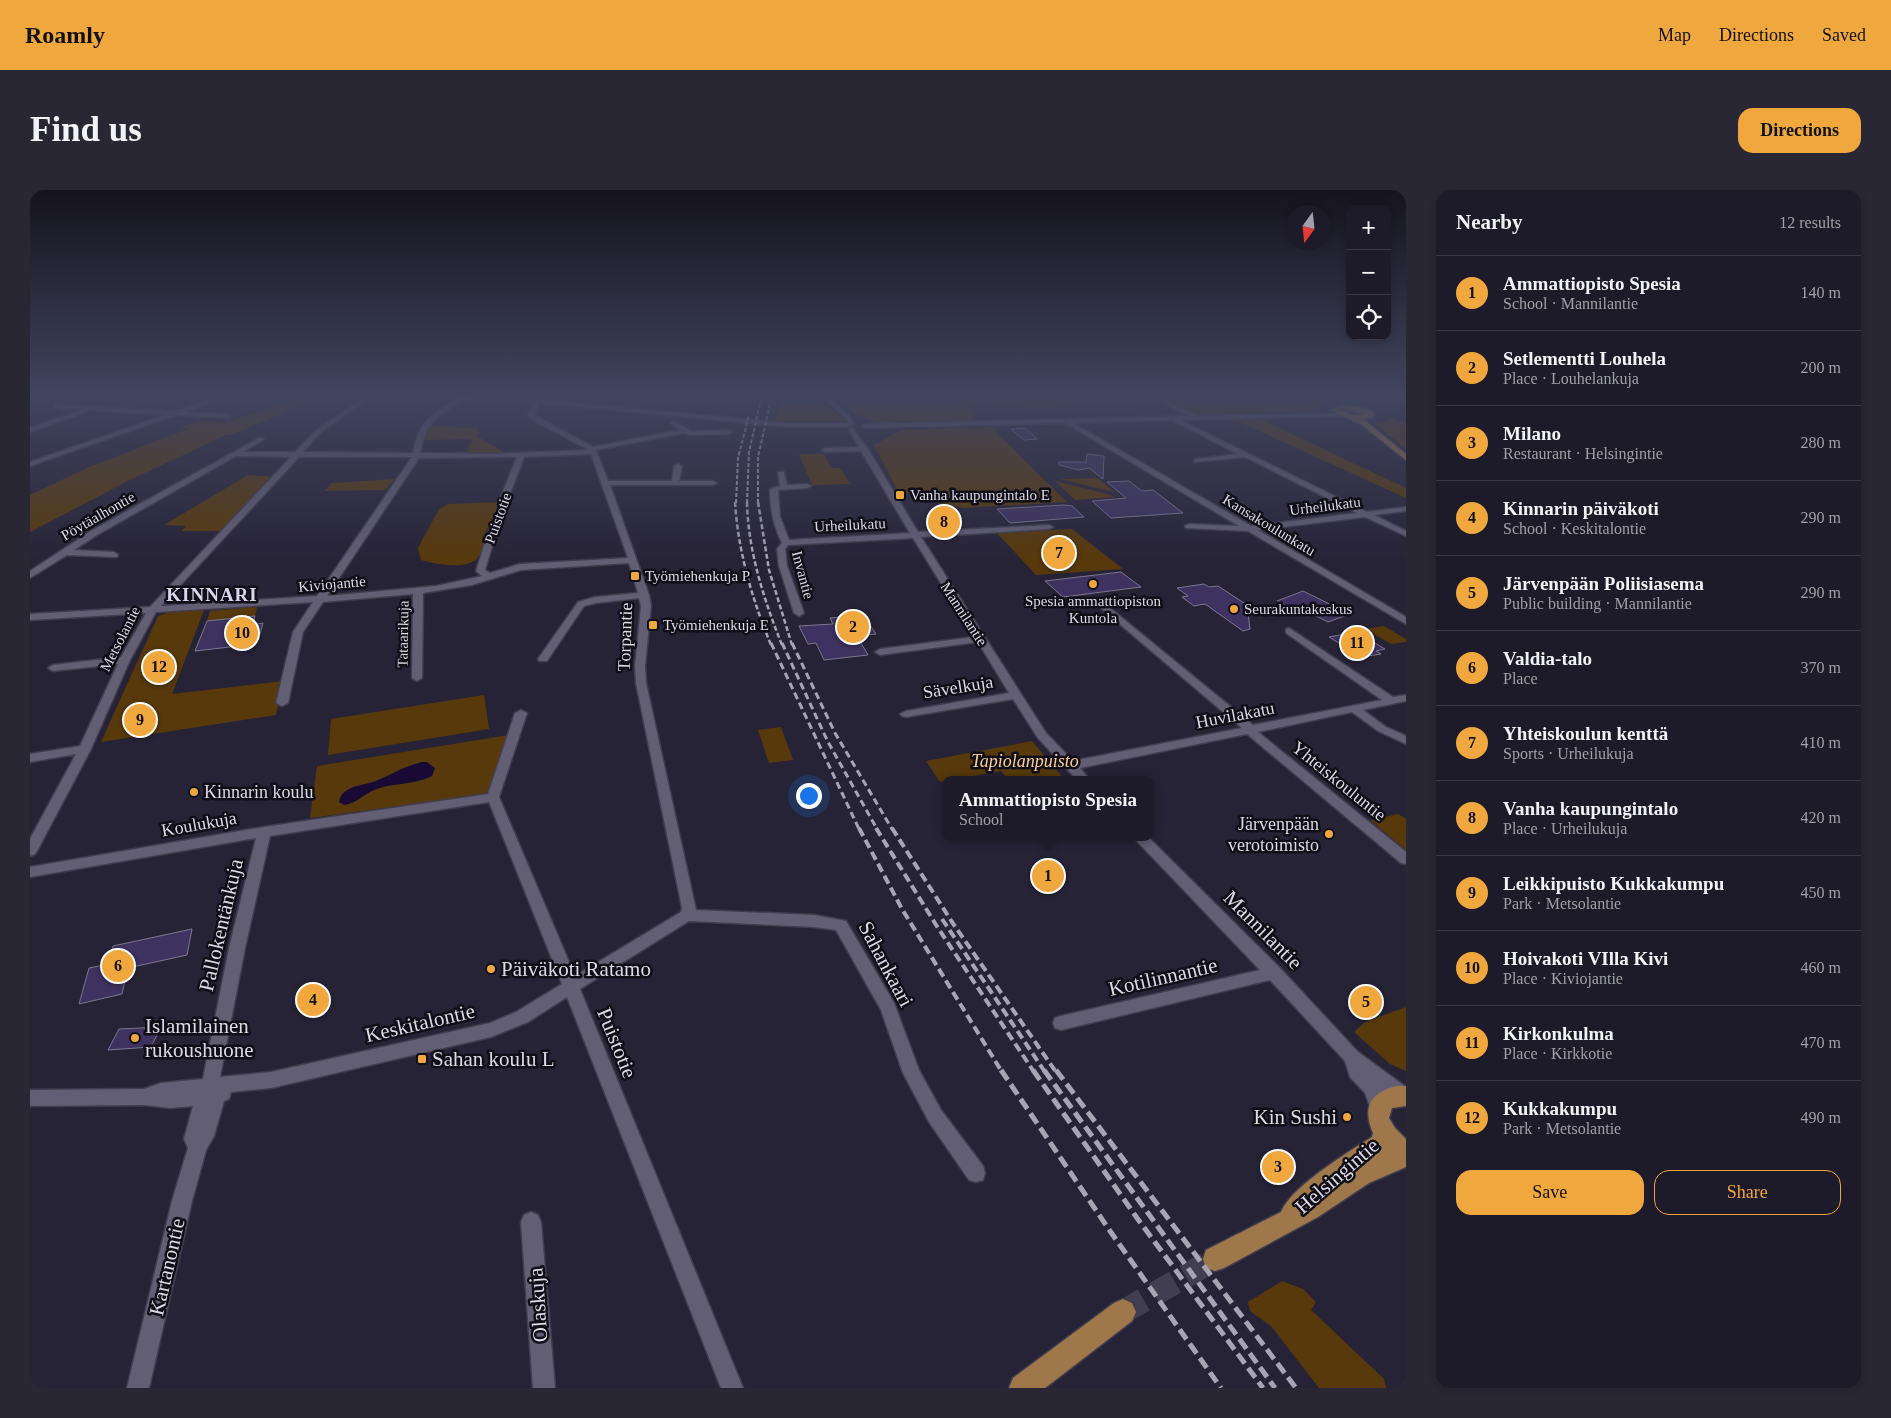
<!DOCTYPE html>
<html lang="en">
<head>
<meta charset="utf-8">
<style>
  :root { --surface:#1d1a29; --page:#2a2735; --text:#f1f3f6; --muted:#a0a1a8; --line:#3b3846; --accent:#efa73e }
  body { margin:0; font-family:"Times New Roman",serif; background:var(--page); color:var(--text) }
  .controls { position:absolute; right:15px; top:15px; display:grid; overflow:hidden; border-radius:10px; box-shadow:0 2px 8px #0003 }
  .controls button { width:45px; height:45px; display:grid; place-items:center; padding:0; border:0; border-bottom:1px solid var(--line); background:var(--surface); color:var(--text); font:25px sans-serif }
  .compass { position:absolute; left:1256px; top:15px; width:45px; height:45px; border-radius:50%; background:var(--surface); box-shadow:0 2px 8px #0003; rotate:195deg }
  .you { position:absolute; left:778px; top:605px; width:18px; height:18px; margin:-12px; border:4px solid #fff; border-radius:50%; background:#1a73e8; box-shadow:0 0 0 8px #1a73e833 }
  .badge { display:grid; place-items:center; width:32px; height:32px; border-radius:50%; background:var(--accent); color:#111; font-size:16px; font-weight:700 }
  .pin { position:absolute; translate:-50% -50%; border:2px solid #fff; box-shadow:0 1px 5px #0006 }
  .popup { position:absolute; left:912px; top:586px; width:212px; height:65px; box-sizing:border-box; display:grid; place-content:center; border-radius:10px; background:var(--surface); filter:drop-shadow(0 1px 4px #0005); font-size:16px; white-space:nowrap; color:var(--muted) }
  .popup b { font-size:19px; color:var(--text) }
  .popup::after { content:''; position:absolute; left:50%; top:100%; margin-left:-10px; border:10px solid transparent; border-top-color:var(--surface) }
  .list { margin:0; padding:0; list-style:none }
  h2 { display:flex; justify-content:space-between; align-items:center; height:65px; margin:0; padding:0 20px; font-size:21px }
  h2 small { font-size:16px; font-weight:400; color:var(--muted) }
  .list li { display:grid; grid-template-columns:32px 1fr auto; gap:15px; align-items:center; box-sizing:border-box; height:75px; padding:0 20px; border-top:1px solid var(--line) }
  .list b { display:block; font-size:19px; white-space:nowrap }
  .list p { margin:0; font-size:16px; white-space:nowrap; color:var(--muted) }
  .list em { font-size:16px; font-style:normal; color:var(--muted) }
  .actions { display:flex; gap:10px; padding:15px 20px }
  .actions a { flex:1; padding:11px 0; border:1px solid var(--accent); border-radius:15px; text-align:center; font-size:18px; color:var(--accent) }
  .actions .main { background:var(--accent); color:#111 }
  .icon { flex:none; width:28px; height:28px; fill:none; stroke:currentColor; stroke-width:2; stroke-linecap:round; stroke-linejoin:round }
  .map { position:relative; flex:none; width:1376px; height:1198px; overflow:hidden; border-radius:15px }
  header { display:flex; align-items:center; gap:30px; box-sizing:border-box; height:70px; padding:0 25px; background:var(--accent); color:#111 }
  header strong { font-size:24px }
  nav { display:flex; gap:28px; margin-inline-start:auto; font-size:18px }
  .intro { display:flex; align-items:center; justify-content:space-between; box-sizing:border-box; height:120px; padding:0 30px }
  h1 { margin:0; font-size:35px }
  .button { padding:12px 22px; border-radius:15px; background:var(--accent); color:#111; font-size:18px; font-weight:700 }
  main { display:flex; gap:30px; padding:0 30px }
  aside { flex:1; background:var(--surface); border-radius:15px; box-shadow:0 2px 8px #0003 }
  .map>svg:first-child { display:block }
  .green { fill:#58390b }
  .water { fill:#190a35 }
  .building { fill:#3e3260; stroke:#7b778e }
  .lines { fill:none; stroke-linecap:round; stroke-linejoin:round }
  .major-tunnel { stroke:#423e51; stroke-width:24; stroke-dasharray:24 12; stroke-linecap:butt }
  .minor-casing { stroke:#413d4e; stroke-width:3 }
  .major-casing { stroke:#413d4e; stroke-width:3 }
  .minor { fill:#625e74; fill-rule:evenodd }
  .major { fill:#9e784b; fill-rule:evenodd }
  .rail-far4 { stroke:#a7a4b4; stroke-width:2; stroke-dasharray:4 2; stroke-linecap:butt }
  .rail-far3 { stroke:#a7a4b4; stroke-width:2.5; stroke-dasharray:5 2.5; stroke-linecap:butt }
  .rail-far2 { stroke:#a7a4b4; stroke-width:3; stroke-dasharray:7 4; stroke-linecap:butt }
  .rail-far1 { stroke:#a7a4b4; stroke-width:4; stroke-dasharray:9 4.5; stroke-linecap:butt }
  .rail { stroke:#a7a4b4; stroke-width:5; stroke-dasharray:12 5.5; stroke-linecap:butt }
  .poi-dot { fill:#efa73e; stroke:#100e17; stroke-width:2 }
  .labels { text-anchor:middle; stroke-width:5; stroke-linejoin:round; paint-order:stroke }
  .far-poi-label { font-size:15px; fill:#dcdae7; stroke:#100e17; text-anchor:start }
  .far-street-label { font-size:15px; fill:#dcdae7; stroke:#100e17 }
  .street-label { font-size:18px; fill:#dcdae7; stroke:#100e17 }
  .park-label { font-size:18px; font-style:italic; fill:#fbcf97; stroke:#100e17 }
  .poi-label { font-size:18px; fill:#dcdae7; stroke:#100e17; text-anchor:start }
  .far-district-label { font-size:19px; font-weight:bold; letter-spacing:1px; fill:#dbd6f0; stroke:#100e17 }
  .near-street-label { font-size:21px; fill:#dcdae7; stroke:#100e17 }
  .near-poi-label { font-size:21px; fill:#dcdae7; stroke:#100e17; text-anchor:start }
</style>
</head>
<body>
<header>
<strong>Roamly</strong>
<nav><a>Map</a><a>Directions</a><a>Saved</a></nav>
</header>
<div class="intro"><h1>Find us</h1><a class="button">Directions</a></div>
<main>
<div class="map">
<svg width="1376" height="1198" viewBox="0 0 1376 1198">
  <rect width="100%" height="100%" fill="#272337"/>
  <g class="green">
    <polygon points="266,205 295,205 201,245 196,245 98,291 0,342 0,305 59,277 158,239 152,237 172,230 194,233 238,219"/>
    <polygon points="805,205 940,205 946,212 944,217 939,217 946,221 941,232 850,234 824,223"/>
    <polygon points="949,205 1049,205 1058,209 1019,218 964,216"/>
    <polygon points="1177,205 1255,205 1297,213 1287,216 1287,221 1166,225 1132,209"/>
    <polygon points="753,208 757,209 757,214 794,214 817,231 817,233 773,234 741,232 745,229"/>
    <polygon points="1360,227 1376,233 1376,259 1345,234 1360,231"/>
    <polygon points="1228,228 1376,298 1376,308 1203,229"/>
    <polygon points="399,236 446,238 450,243 447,246 472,261 471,264 435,265 442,251 439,249 395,250 394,242"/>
    <polygon points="961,237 1037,312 933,318 897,310 867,300 844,255 871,240"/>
    <polygon points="769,264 794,264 802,278 810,278 820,294 782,295"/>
    <polygon points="218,285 244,287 197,338 190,341 152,341 156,336 134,335"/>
    <polygon points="1067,288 1084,302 1030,289"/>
    <polygon points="365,289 355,300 294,301 302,293"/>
    <polygon points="1025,291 1081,305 1084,307 1045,310"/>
    <path d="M470 312C466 324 459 333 455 344 453 351 453 362 448 367 439 381 405 374 391 370L388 358 409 319 418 314Z"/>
    <polygon points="1042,339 1093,379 1006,385 967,343"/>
    <polygon points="227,417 225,426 177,431 180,421"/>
    <polygon points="174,420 142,504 253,491 246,525 71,552 128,426 144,421"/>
    <polygon points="1354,436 1376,449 1376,452 1361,454 1335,439"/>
    <polygon points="454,505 459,539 298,565 301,529"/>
    <polygon points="751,537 763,570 739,573 728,540"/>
    <polygon points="479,545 459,604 280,628 287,576"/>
    <polygon points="1002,551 1035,590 978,590 971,581 910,592 896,571"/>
    <polygon points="1368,624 1376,629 1376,660 1340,630"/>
    <polygon points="1376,817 1376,881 1360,874 1324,842 1335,832"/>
    <polygon points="1252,1091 1273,1099 1286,1112 1281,1120 1354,1189 1356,1198 1289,1198 1241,1136 1220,1121 1218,1112"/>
  </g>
  <path class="water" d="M392 572H397L405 578 402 586C382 596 361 592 342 601 332 606 325 614 314 615L309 612C312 594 336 596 348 590 365 583 372 577 392 572Z"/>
  <g class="building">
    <polygon points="995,238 1007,249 994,250 981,239"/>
    <polygon points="1057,264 1074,266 1073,289 1059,278 1049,280 1029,275 1029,272 1056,272"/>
    <polygon points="1099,291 1112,301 1123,300 1153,323 1081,328 1062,311 1096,308 1077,292"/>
    <polygon points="1034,315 1042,316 1054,327 980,333 967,319"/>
    <polygon points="1091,382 1111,397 1033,407 1015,391"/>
    <polygon points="1174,394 1179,397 1188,396 1217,415 1220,439 1213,441 1175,414 1164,416 1152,407 1158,406 1147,398"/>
    <polygon points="1273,401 1320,424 1298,432 1282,424 1278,426 1247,411"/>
    <polygon points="225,426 223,435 233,433 230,444 220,445 217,455 165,461 177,431"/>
    <polygon points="822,426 826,433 838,432 846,444 827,446 838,465 794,470 786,453 778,454 769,436 803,434 800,428"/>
    <polygon points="1326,442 1355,459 1346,461 1351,464 1332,467 1299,447"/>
    <polygon points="162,739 157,765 98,778 92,804 49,814 59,778 79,774 83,756"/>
    <polygon points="131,837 121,857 78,860 89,839"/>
  </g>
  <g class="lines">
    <polyline class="major-tunnel" points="1093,1122 1185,1069"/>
    <g class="minor-casing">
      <g id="minor">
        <polygon points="15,205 41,205 31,215 145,221 192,205 200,205 155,222 199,224 202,226 199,228 146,225 0,276 0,272 135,225 57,220 56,222 0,242 0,238 51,220 24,218 24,216 34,208"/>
        <path d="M337 205H344L291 242 273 262 383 263C389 231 400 225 427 209L374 207 371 205 506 210 512 205H518L513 210 757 233H817L813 226 791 205H797L818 224 824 234 819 237H757L509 213 504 225 563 257 650 240 641 233 644 231 661 241 699 240 702 242 699 244 660 245 654 243 566 260 578 291H642L644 276 648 274 652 276 649 291H683L687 293 683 295H580L619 405 621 416 615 476 616 493 666 720 784 725 816 731 864 813 889 880 911 920 953 976 955 983 953 990 946 992 939 990 899 932 873 883 851 820 806 740 784 737 659 731 550 799 713 1198H691L537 807 498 832 461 847 241 898 201 902 199 909 194 911 184 946 176 960 162 1011 119 1198H97L142 1011 158 958 154 949 163 916 140 918 114 915 0 916V900L114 899 131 893 173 889 199 758 226 648 0 687V677L234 637 458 604 485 523 491 520 497 523 469 607 545 786 651 722 652 718 606 493 605 476 611 416 609 408 566 413 554 416 517 471H509L508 469 548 412 565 407 608 403 599 373 491 380 442 395 393 403 392 488 387 491 382 488 383 404 293 412 273 442 258 513 252 516 246 513 263 442 283 412 126 422 100 470 61 559 7 661 5 664 0 666V649L46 564 0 572V564L50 556 88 474 23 481 18 478 23 475 91 467 116 423 0 430V424L120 417 261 267 206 266 67 345 44 360 84 362 88 365 87 367 37 365 0 388V381L61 341 229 248 234 249 213 262H265L287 240ZM434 210 503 213 498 225 504 231 559 260 462 264 390 263C396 230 407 226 434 210ZM561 264 598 368 490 374 460 383 455 380 466 343 476 325V314L494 267ZM269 267H382L287 406 131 416ZM487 267 468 314V325L458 343 446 381 452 386 406 396 297 406 389 268ZM459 612 532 794 486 822 460 833 241 882 190 887 215 758 240 646Z"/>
        <path d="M1119 205H1126L1167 226 1313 223 1311 226 1150 230 1337 322 1376 317V321L1344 325 1376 341V346L1335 327 1228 340 1376 427V434L1218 341 1156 338 1155 336 1159 334 1209 336 1035 233 835 238 832 236 835 234 1159 226ZM1141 230 1208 264 1166 269 1164 270V272L1215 267 1327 323 1221 336 1043 233Z"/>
        <path d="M822 238 838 259 888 342 1019 335 1023 337 1019 339 891 347 1016 543 1043 571 1212 538 1072 419V415L1075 414 1223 535 1352 510 1256 443V439L1259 438 1363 507 1376 505V511L1333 520 1356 537 1376 546V554L1348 541 1322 522 1228 542 1376 662V674L1371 673 1217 544 1050 578 1060 590H1047L1008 548 983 509 876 527 872 526 870 524 876 521 979 503 948 452 850 465 845 462 850 459 944 447 883 348 758 355 755 359 757 376 774 423 769 426 764 423 749 376 747 359 752 353C743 335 740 318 740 299L750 296 748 282H754L757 295 777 294 781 296 777 298 748 300 750 327 759 350 880 343 831 261 795 262 792 260 795 258 829 257 819 240Z"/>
        <polygon points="1103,647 1118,647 1250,778 1328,862 1376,897 1376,913 1368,911 1352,901 1357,916 1354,922 1348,925 1342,922 1335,903 1320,887 1315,871 1240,790 1031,840 1025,838 1023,833 1025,828 1031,826 1230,780"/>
        <polygon points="501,1022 508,1025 511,1032 525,1198 503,1198 491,1032 494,1025"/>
      </g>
    </g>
    <g class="major-casing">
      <g id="major">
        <path d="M1311 215 1337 218 1344 223V227L1333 229 1376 264V270L1332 235 1300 220ZM1312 219 1335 224 1322 225 1310 220Z"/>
        <path d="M1367 896H1376V916L1362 918 1359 928 1365 938 1376 949V977L1339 993 1288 1027 1194 1078 1185 1081 1176 1078 1173 1069 1176 1060 1251 1022C1261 997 1318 962 1342 947L1343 943C1332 918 1340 902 1367 896Z"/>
        <polygon points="1093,1109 1102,1113 1106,1122 1102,1131 1015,1198 979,1198 983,1188 1084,1113"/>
      </g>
    </g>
    <use href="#minor" class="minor"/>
    <use href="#major" class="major"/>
    <g class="rail-far4">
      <polyline points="706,313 708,268 719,225"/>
      <polyline points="717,313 719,262 732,205"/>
      <polyline points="728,313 728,267 742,205"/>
    </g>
    <g class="rail-far3">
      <path d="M705 312C708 361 722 409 741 455"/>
      <path d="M717 312C718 361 734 410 752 455"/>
      <polyline points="728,312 739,380 762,455"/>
    </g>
    <g class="rail-far2">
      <polyline points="741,453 829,639"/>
      <polyline points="752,453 798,552 847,639"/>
      <polyline points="762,453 805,543 862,639"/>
    </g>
    <g class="rail-far1">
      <polyline points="829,638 872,719 972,882"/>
      <polyline points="846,638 908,738 1004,882"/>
      <polyline points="862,638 922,732 1026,882"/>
      <polyline points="912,729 1015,882"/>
    </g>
    <g class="rail">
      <polyline points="971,880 1080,1041 1191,1198"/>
      <polyline points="1003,880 1107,1028 1233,1198"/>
      <polyline points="1014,880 1245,1198"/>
      <polyline points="1026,880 1266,1198"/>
    </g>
  </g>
  <linearGradient id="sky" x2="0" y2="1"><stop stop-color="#15131e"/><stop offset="0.55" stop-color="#41455e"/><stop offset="1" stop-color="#41455e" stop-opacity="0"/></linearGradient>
  <rect width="1376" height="373" fill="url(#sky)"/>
  <g class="poi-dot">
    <rect x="865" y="300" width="10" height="10" rx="2.5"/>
    <rect x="600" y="381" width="10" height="10" rx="2.5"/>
    <circle cx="1063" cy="394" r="5"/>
    <circle cx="1204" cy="419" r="5"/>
    <rect x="618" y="430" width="10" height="10" rx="2.5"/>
    <circle cx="164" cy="602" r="5"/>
    <circle cx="1299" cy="644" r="5"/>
    <circle cx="461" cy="779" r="5"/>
    <circle cx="105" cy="848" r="5"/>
    <rect x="387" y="864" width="10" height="10" rx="2.5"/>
    <circle cx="1317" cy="927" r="5"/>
  </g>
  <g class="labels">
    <g class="far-poi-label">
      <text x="880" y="310">Vanha kaupungintalo E</text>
      <text x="615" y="391">Työmiehenkuja P</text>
      <text x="1063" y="416" text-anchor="middle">Spesia ammattiopiston<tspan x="1063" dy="17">Kuntola</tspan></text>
      <text x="1214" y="424">Seurakuntakeskus</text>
      <text x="633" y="440">Työmiehenkuja E</text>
    </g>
    <g class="far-street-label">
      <text transform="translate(1295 316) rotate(-7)" y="5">Urheilukatu</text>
      <text transform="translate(68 326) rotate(-30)" y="5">Pöytäalhontie</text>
      <text transform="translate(468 328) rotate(-70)" y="5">Puistotie</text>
      <text transform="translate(820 335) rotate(-3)" y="5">Urheilukatu</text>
      <text transform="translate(1239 335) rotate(31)" y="5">Kansakoulunkatu</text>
      <text transform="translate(773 385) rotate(75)" y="5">Invantie</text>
      <text transform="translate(302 394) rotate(-5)" y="5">Kiviojantie</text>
      <text transform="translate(934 424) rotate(57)" y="5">Mannilantie</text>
      <text transform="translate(373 444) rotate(-89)" y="5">Tataarikuja</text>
      <text transform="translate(90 449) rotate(-63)" y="5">Metsolantie</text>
    </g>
    <g class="street-label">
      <text transform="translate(595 447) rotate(-88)" y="6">Torpantie</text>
      <text transform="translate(928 497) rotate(-9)" y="6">Sävelkuja</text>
      <text transform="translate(1205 525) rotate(-11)" y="6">Huvilakatu</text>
      <text transform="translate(1309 591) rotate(39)" y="6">Yhteiskouluntie</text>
      <text transform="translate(169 634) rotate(-10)" y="6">Koulukuja</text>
    </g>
    <g class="park-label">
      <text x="995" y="577">Tapiolanpuisto</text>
    </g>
    <g class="poi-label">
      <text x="174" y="608">Kinnarin koulu</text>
      <text x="1289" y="640" text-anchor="end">Järvenpään<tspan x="1289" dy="21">verotoimisto</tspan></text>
    </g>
    <g class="far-district-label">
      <text x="182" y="411">KINNARI</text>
    </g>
    <g class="near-street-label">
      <text transform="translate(191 735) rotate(-77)" y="7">Pallokentänkuja</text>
      <text transform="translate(1233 740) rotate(45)" y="7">Mannilantie</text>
      <text transform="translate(856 774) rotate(62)" y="7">Sahankaari</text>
      <text transform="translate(1133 787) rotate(-13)" y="7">Kotilinnantie</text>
      <text transform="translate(390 833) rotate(-13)" y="7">Keskitalontie</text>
      <text transform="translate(587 853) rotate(68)" y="7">Puistotie</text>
      <text transform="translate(1307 986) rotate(-41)" y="7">Helsingintie</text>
      <text transform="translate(137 1077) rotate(-77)" y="7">Kartanontie</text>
      <text transform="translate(508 1115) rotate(-94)" y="7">Olaskuja</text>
    </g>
    <g class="near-poi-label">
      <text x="471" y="786">Päiväkoti Ratamo</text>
      <text x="115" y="843">Islamilainen<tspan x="115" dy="24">rukoushuone</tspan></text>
      <text x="402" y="876">Sahan koulu L</text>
      <text x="1307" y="934" text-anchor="end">Kin Sushi</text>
    </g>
  </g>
</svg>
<div class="controls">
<button>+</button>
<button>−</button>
<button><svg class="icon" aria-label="locate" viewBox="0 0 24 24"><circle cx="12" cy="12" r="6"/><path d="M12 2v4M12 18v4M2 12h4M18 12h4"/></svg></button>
</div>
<svg class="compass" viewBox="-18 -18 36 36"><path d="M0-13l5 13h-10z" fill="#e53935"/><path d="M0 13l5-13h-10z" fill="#a0a1a8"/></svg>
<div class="you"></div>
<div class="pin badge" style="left:1018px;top:686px">1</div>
<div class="popup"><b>Ammattiopisto Spesia</b>School</div>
<div class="pin badge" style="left:823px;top:437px">2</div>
<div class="pin badge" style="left:1248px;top:977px">3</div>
<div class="pin badge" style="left:283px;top:810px">4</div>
<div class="pin badge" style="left:1336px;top:812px">5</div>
<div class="pin badge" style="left:88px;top:776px">6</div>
<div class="pin badge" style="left:1029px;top:363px">7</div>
<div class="pin badge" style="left:914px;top:332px">8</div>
<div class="pin badge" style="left:110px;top:530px">9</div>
<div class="pin badge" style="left:212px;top:443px">10</div>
<div class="pin badge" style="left:1327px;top:453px">11</div>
<div class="pin badge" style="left:129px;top:477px">12</div>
</div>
<aside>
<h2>Nearby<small>12 results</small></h2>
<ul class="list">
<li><span class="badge">1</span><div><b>Ammattiopisto Spesia</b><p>School · Mannilantie</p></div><em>140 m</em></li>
<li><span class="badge">2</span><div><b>Setlementti Louhela</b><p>Place · Louhelankuja</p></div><em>200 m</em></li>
<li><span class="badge">3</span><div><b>Milano</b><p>Restaurant · Helsingintie</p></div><em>280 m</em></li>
<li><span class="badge">4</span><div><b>Kinnarin päiväkoti</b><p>School · Keskitalontie</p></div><em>290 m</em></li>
<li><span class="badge">5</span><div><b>Järvenpään Poliisiasema</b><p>Public building · Mannilantie</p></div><em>290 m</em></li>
<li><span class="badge">6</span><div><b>Valdia-talo</b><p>Place</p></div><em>370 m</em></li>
<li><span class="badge">7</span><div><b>Yhteiskoulun kenttä</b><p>Sports · Urheilukuja</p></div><em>410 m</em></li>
<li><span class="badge">8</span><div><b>Vanha kaupungintalo</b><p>Place · Urheilukuja</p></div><em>420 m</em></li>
<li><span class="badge">9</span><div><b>Leikkipuisto Kukkakumpu</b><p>Park · Metsolantie</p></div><em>450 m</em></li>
<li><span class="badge">10</span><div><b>Hoivakoti VIlla Kivi</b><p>Place · Kiviojantie</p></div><em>460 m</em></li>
<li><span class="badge">11</span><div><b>Kirkonkulma</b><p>Place · Kirkkotie</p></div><em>470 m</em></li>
<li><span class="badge">12</span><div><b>Kukkakumpu</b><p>Park · Metsolantie</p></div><em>490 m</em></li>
</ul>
<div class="actions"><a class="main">Save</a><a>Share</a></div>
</aside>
</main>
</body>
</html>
